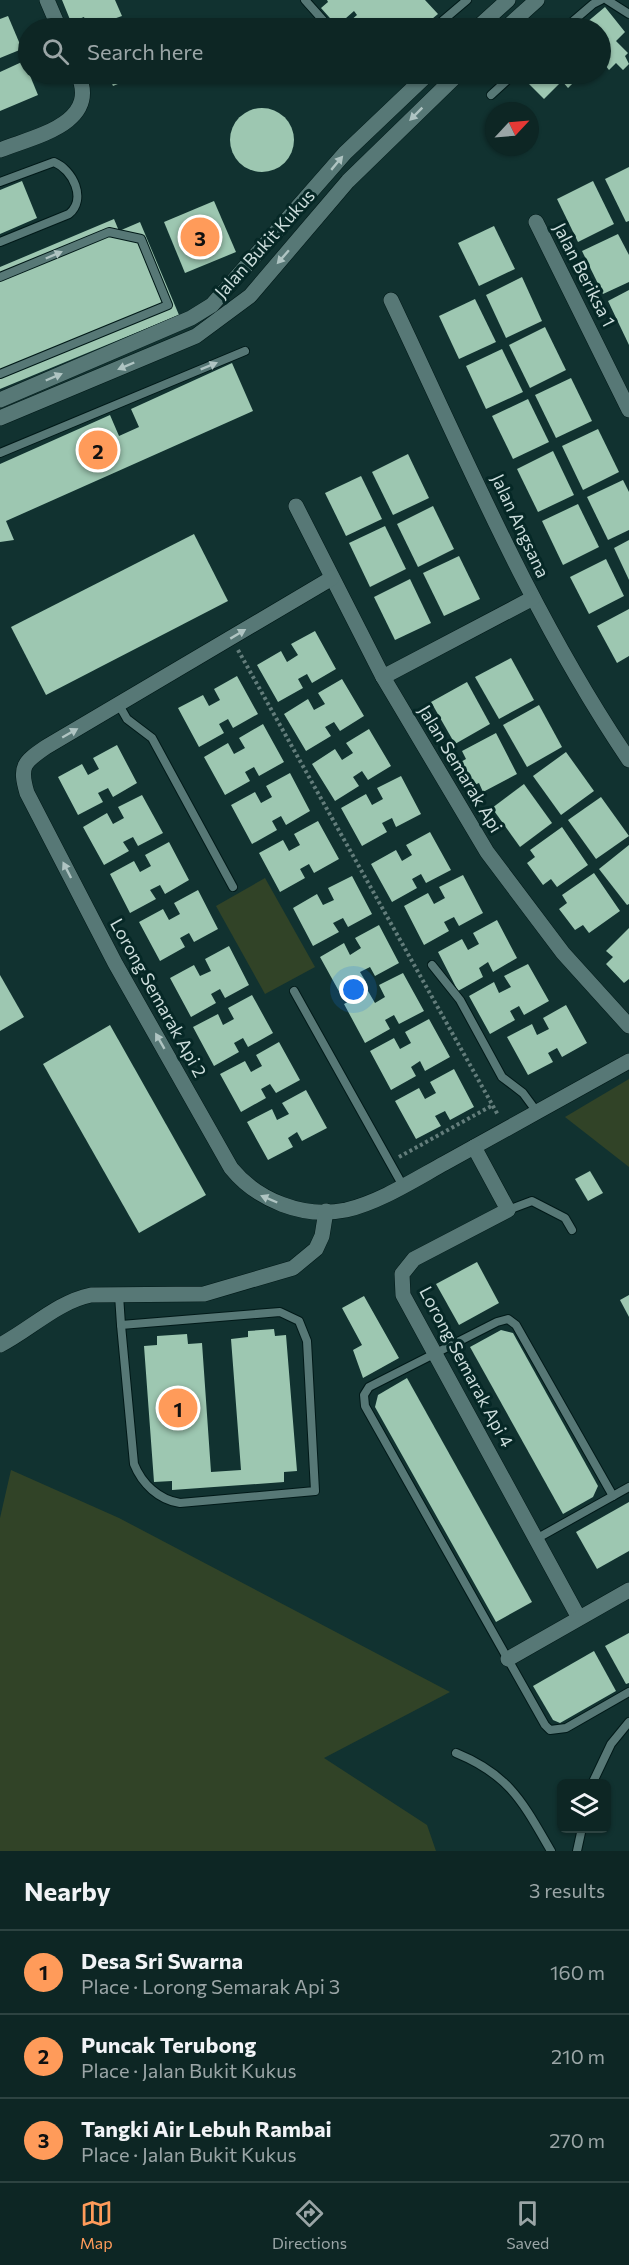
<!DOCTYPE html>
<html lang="en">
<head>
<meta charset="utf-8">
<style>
  :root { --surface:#0d2624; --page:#162e2c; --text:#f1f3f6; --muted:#9aa5a6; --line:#2d4341; --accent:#ff9b5a }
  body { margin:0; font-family:Commissioner,sans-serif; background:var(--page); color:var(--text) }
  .controls { position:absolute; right:18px; bottom:18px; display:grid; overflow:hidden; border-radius:9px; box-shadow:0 2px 4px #0004 }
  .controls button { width:54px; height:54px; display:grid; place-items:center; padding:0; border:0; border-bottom:2px solid var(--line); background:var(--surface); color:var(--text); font:30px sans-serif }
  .compass { position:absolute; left:485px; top:102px; width:54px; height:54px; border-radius:50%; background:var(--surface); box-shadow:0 2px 4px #0004; rotate:64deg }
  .you { position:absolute; left:354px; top:990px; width:21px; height:21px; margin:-15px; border:4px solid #fff; border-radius:50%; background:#1a73e8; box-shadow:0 0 0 9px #1a73e833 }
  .badge { display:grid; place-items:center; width:39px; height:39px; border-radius:50%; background:var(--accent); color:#111; font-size:20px; font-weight:700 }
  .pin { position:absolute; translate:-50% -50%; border:3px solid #fff; box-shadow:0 2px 6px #0006 }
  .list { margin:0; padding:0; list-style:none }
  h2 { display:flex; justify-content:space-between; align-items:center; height:78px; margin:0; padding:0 24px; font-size:26px }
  h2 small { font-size:20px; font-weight:400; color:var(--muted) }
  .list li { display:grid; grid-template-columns:39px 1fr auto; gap:18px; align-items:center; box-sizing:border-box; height:84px; padding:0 24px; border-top:2px solid var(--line) }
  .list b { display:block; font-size:22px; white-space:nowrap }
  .list p { margin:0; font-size:20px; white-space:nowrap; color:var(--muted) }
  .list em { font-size:20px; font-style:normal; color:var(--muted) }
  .icon { flex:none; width:33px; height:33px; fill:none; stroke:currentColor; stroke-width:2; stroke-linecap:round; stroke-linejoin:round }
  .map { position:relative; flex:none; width:629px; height:1851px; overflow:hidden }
  .search { position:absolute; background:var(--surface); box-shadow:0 2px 4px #0004; left:18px; right:18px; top:18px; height:66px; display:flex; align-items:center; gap:15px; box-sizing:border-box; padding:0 21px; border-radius:33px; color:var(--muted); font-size:22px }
  .sheet { height:330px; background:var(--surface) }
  nav { display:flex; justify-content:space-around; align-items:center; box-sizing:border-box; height:84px; border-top:2px solid var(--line); background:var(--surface); font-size:16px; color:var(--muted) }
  nav a { display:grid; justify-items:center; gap:3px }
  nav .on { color:var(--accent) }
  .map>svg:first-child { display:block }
  .green { fill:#314327 }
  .building { fill:#9dc7b1 }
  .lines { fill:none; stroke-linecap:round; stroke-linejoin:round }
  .lane-casing { stroke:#001918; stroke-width:10 }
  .street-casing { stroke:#001918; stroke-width:16 }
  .path { stroke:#637d7b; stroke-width:4; stroke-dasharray:3 3; stroke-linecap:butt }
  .lane { stroke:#577876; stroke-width:8 }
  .street { stroke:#577876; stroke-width:15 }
  .oneway { fill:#afc4c2 }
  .labels { text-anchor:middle; stroke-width:6; stroke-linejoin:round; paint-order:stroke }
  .street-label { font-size:18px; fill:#ccdddc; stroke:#062826 }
</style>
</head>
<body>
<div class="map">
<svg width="629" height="1851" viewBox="0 0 629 1851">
  <rect width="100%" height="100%" fill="#113230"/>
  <g class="green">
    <polygon points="265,878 315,967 265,994 216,906"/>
    <polygon points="629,1079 629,1167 565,1117"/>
    <polygon points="11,1470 119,1518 450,1692 324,1758 427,1825 436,1851 0,1851 0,1518"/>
  </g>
  <g class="building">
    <polygon points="62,0 115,0 122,16 88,28 84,17 71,22"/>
    <polygon points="327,0 425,0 438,14 421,28 342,28 357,15 354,11 337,26 321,8 328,2"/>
    <polygon points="605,7 625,32 616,41 628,53 625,56 629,64 623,70 616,63 609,70 605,65 600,69 600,28 580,28"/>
    <polygon points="8,16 22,49 0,58 0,19"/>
    <polygon points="24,61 38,95 0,111 0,72"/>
    <polygon points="108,74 142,74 113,86"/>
    <polygon points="526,74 576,74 574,76 577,79 568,88 562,81 544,99 522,77"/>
    <circle cx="262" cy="140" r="32"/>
    <polygon points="629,167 629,221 626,222 605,179"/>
    <polygon points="22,181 37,218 0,234 0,190"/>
    <polygon points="593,181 614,224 578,242 557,199"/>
    <polygon points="214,201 236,252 185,273 164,222"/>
    <polygon points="114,219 119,231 140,222 179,315 0,389 0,267"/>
    <polygon points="494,226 515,269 479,286 458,243"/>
    <polygon points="618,234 629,255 629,282 603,294 582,251"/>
    <polygon points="522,277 542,321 506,338 486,295"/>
    <polygon points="629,290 629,345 608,301"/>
    <polygon points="475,299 496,342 459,359 439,316"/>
    <polygon points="545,327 566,370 530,388 509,345"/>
    <polygon points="502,349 523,392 486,409 466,366"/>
    <polygon points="232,363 253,411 6,521 14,540 0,542 0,464 110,415 119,436 139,427 131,409"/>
    <polygon points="571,378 592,421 556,438 535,395"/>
    <polygon points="528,399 549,442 513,459 492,416"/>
    <polygon points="598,429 619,472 583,490 562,446"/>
    <polygon points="553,451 574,495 538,512 517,469"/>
    <polygon points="408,454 429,498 393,515 372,472"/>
    <polygon points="361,476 382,519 346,536 325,493"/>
    <polygon points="623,480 629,492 629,530 608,540 587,497"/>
    <polygon points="578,504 599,547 563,565 542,521"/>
    <polygon points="433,506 454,549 418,567 397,524"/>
    <polygon points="385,526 406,569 370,587 349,543"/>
    <polygon points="194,534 228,601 46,695 11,627"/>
    <polygon points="629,540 629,580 614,548"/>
    <polygon points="459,556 480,599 444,616 423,573"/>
    <polygon points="606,559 624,596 589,614 570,577"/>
    <polygon points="410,579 431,623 395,640 374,597"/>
    <polygon points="629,609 629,656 617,663 597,626"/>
    <polygon points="315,631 336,669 312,683 307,674 298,679 303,688 278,702 257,665 281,651 287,662 298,655 291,644"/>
    <polygon points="511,658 534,700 499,719 475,677"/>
    <polygon points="237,676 258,714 233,728 228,719 219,724 224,733 199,747 178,708 203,695 209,706 220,700 214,689"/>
    <polygon points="342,679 364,716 340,731 334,722 325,727 331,736 306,751 284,714 308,699 314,710 325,704 318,693"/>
    <polygon points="467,682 490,724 455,744 431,702"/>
    <polygon points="539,705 562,747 527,767 503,725"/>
    <polygon points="263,724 284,762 259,776 254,767 245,772 250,781 225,795 204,757 228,743 234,754 245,748 239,738"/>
    <polygon points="369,729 391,766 368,780 362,771 353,777 359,786 335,801 312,764 335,749 342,760 353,753 346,743"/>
    <polygon points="496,733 517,774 483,792 479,783 470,787 457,764 466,759 462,751"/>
    <polygon points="117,745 137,783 113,797 108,788 98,793 103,802 78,815 58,777 82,764 88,775 99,769 93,758"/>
    <polygon points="566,752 594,791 561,815 533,776"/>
    <polygon points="290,773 310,811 286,825 281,816 272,821 277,830 252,844 231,805 255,792 261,803 272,797 266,786"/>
    <polygon points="401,776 421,814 396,827 392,818 382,823 387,832 362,846 341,808 366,794 372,805 383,799 377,788"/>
    <polygon points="524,784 552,823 520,847 492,808"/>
    <polygon points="142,795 163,833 138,846 133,837 123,842 129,851 104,865 83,827 107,813 113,824 124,818 118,807"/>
    <polygon points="601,797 629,836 596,859 568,820"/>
    <polygon points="318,821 339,859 314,873 309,864 300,869 305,878 280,892 259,853 283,840 289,851 300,845 294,834"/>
    <polygon points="562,827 588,865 557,887 551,879 543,885 527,863 535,857 530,850"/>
    <polygon points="430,832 451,870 426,883 421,874 412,879 417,888 392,902 371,864 396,850 402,861 412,855 406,845"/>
    <polygon points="169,842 189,880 165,894 160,885 150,890 156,899 130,913 110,874 134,861 140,872 151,866 145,855"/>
    <polygon points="629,845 629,904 627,905 599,869"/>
    <polygon points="594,873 620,911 589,933 583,925 575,930 559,909 567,903 562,895"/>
    <polygon points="463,875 483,913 459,926 454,917 444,922 449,931 424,945 404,906 428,893 434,904 445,898 439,887"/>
    <polygon points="352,876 372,914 348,927 343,918 333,923 339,932 313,946 293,908 317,894 323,905 334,900 328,888"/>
    <polygon points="198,890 218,929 194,942 189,933 180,938 185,947 160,961 139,922 163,909 169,920 180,914 174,903"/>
    <polygon points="497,920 517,958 493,972 488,962 479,968 483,977 458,991 438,952 462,939 468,950 479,944 473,933"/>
    <polygon points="379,925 399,963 375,976 370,967 360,972 366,982 341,995 320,957 344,943 350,955 361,948 355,938"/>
    <polygon points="629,928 629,979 624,983 606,964 613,957 606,951"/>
    <polygon points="229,946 249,985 225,998 220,989 211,994 216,1003 191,1017 170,978 194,965 200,976 211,971 205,959"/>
    <polygon points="528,964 549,1001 524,1015 519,1006 510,1011 515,1020 490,1034 469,996 494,982 499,993 511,987 504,976"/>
    <polygon points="403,973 424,1011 399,1024 394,1015 385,1020 390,1029 365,1043 344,1004 368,991 375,1003 385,997 379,985"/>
    <polygon points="0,975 24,1017 0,1031"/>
    <polygon points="252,995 273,1033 248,1047 243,1038 234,1043 239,1052 214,1066 193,1027 218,1014 223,1025 234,1019 228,1008"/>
    <polygon points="566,1005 587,1043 562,1057 557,1048 548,1053 553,1062 528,1075 507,1037 532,1024 537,1035 549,1029 543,1018"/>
    <polygon points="429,1019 450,1057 425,1071 420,1061 411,1067 416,1076 391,1090 370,1051 394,1038 400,1049 411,1043 405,1032"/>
    <polygon points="110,1025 206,1195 139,1233 43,1064"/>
    <polygon points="279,1042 300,1080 276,1093 270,1084 261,1089 266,1098 241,1112 220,1074 245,1061 251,1072 262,1066 256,1055"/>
    <polygon points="454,1069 474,1107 450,1120 445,1111 435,1116 441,1126 416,1139 395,1101 419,1088 425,1099 436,1093 430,1082"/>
    <polygon points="306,1090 327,1128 302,1141 297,1132 288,1138 293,1147 268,1160 247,1122 272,1109 277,1120 289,1114 282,1103"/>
    <polygon points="590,1171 603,1193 588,1201 575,1179"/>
    <polygon points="477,1262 499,1303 459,1325 436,1284"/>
    <polygon points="629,1295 629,1317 620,1300"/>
    <polygon points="364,1296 399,1358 363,1378 353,1350 362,1345 342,1308"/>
    <polygon points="274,1329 275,1336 286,1335 297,1471 284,1472 284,1482 172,1490 172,1481 154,1482 144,1346 157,1345 157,1336 187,1334 188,1344 202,1343 211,1472 241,1470 231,1339 248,1337 248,1331"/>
    <polygon points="501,1330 513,1333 598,1486 593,1497 563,1514 470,1347"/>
    <polygon points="407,1378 532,1602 496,1622 375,1407 378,1395"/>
    <polygon points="629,1502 629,1551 597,1569 576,1532"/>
    <polygon points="629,1633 629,1683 626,1684 605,1646"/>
    <polygon points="594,1651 616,1691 560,1723 553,1720 533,1686"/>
  </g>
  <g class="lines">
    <g class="lane-casing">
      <g id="lane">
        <polyline points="305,0 330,28"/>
        <polyline points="607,0 629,14"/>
        <polyline points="434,28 467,0"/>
        <polyline points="565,28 593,4 601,0"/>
        <polyline points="371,74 374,76 385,74"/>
        <polyline points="491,95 514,74"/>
        <path d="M0 182 54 162C73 170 87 199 69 214L0 242"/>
        <polyline points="0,277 109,232 141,239 168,305 0,374"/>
        <polyline points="0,453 245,351"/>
        <polyline points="119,705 127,719 152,738 233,887"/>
        <polyline points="432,965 460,1000 502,1077 523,1093 537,1112"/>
        <polyline points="294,991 403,1186"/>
        <polyline points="508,1210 532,1201 565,1218 572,1230"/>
        <polyline points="119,1295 121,1325"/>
        <path d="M280 1312 299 1321 307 1341 315 1491 180 1503C159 1500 142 1484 134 1464L121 1325Z"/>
        <polyline points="613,1496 516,1325 508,1319 497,1322 369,1387 364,1395 365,1406 545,1725 550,1730 566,1728 629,1692"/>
        <polyline points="536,1539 629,1487"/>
        <path d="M456 1753C510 1775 523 1803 551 1851"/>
        <polyline points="592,1784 611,1744 629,1722"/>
        <polyline points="577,1851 582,1828"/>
      </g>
    </g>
    <g class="street-casing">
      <g id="street">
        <polyline points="47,0 59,28"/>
        <polyline points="477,28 508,0"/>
        <polyline points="506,28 537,0"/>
        <path d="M0 150C35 136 100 124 78 74"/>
        <polyline points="536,222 629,410"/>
        <path d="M391 300C465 456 532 617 629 760"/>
        <polyline points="0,400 191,318 212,305 345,153 428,74"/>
        <polyline points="0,418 196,336 250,296 348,181 458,74"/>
        <polyline points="296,506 383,677 487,852 563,953 629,1026"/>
        <path d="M332 578 46 747C24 762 19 766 27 793L115 963 231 1168C257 1200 303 1219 346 1210 380 1202 414 1180 445 1163 506 1129 568 1095 629 1061"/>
        <polyline points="383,677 533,598"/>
        <polyline points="474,1147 508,1210 414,1259 402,1274 403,1295 579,1618"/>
        <path d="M0 1345C31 1329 57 1302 91 1295L204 1294 293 1268 316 1249 322 1236 326 1211"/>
        <polyline points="508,1659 629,1590"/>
      </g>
    </g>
    <g class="path">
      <polyline points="238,650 498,1115"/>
      <polyline points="399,1157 493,1105"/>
    </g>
    <use href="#lane" class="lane"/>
    <use href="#street" class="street"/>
  </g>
  <defs><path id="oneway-solid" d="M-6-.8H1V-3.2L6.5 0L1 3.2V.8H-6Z" transform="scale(1.5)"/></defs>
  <g class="oneway">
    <use href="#oneway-solid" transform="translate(416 114) rotate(135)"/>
    <use href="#oneway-solid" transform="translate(337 163) rotate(-50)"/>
    <use href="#oneway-solid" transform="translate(54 255) rotate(-23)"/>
    <use href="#oneway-solid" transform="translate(283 257) rotate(131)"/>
    <use href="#oneway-solid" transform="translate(126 366) rotate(157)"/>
    <use href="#oneway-solid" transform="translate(209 366) rotate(-22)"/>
    <use href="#oneway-solid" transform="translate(54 377) rotate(-23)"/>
    <use href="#oneway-solid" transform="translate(238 634) rotate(-31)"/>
    <use href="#oneway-solid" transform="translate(70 733) rotate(-30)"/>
    <use href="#oneway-solid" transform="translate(67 870) rotate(-117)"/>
    <use href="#oneway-solid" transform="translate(160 1041) rotate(-120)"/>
    <use href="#oneway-solid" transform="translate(269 1199) rotate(-157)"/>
  </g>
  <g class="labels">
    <g class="street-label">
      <text transform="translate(265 244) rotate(-48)" y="6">Jalan Bukit Kukus</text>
      <text transform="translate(584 275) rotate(63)" y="6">Jalan Beriksa 1</text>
      <text transform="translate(520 526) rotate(65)" y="6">Jalan Angsana</text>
      <text transform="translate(460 769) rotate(59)" y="6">Jalan Semarak Api</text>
      <text transform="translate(158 998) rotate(61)" y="6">Lorong Semarak Api 2</text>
      <text transform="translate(466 1367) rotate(62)" y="6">Lorong Semarak Api 4</text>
    </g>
  </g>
</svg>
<div class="controls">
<button><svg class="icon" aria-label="layers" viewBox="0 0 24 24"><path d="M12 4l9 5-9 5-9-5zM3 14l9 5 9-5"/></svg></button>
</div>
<svg class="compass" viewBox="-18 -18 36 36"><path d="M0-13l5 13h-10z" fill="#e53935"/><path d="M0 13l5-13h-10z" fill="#9aa5a6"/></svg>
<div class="you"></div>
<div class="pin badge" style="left:178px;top:1408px">1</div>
<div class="pin badge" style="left:98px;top:450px">2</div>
<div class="pin badge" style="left:200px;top:237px">3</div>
<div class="search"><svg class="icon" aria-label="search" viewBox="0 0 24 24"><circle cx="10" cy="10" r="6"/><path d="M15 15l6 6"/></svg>Search here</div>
</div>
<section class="sheet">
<h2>Nearby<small>3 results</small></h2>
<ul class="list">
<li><span class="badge">1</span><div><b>Desa Sri Swarna</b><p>Place · Lorong Semarak Api 3</p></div><em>160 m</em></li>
<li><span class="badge">2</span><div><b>Puncak Terubong</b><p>Place · Jalan Bukit Kukus</p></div><em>210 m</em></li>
<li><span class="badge">3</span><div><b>Tangki Air Lebuh Rambai</b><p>Place · Jalan Bukit Kukus</p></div><em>270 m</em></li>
</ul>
</section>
<nav>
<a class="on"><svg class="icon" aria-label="map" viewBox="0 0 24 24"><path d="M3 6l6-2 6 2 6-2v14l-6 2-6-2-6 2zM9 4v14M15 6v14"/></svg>Map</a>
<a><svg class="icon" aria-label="directions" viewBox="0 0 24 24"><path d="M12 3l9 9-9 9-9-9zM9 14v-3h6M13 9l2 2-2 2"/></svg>Directions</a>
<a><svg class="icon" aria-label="saved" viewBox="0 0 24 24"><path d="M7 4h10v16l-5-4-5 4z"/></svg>Saved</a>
</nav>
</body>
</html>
